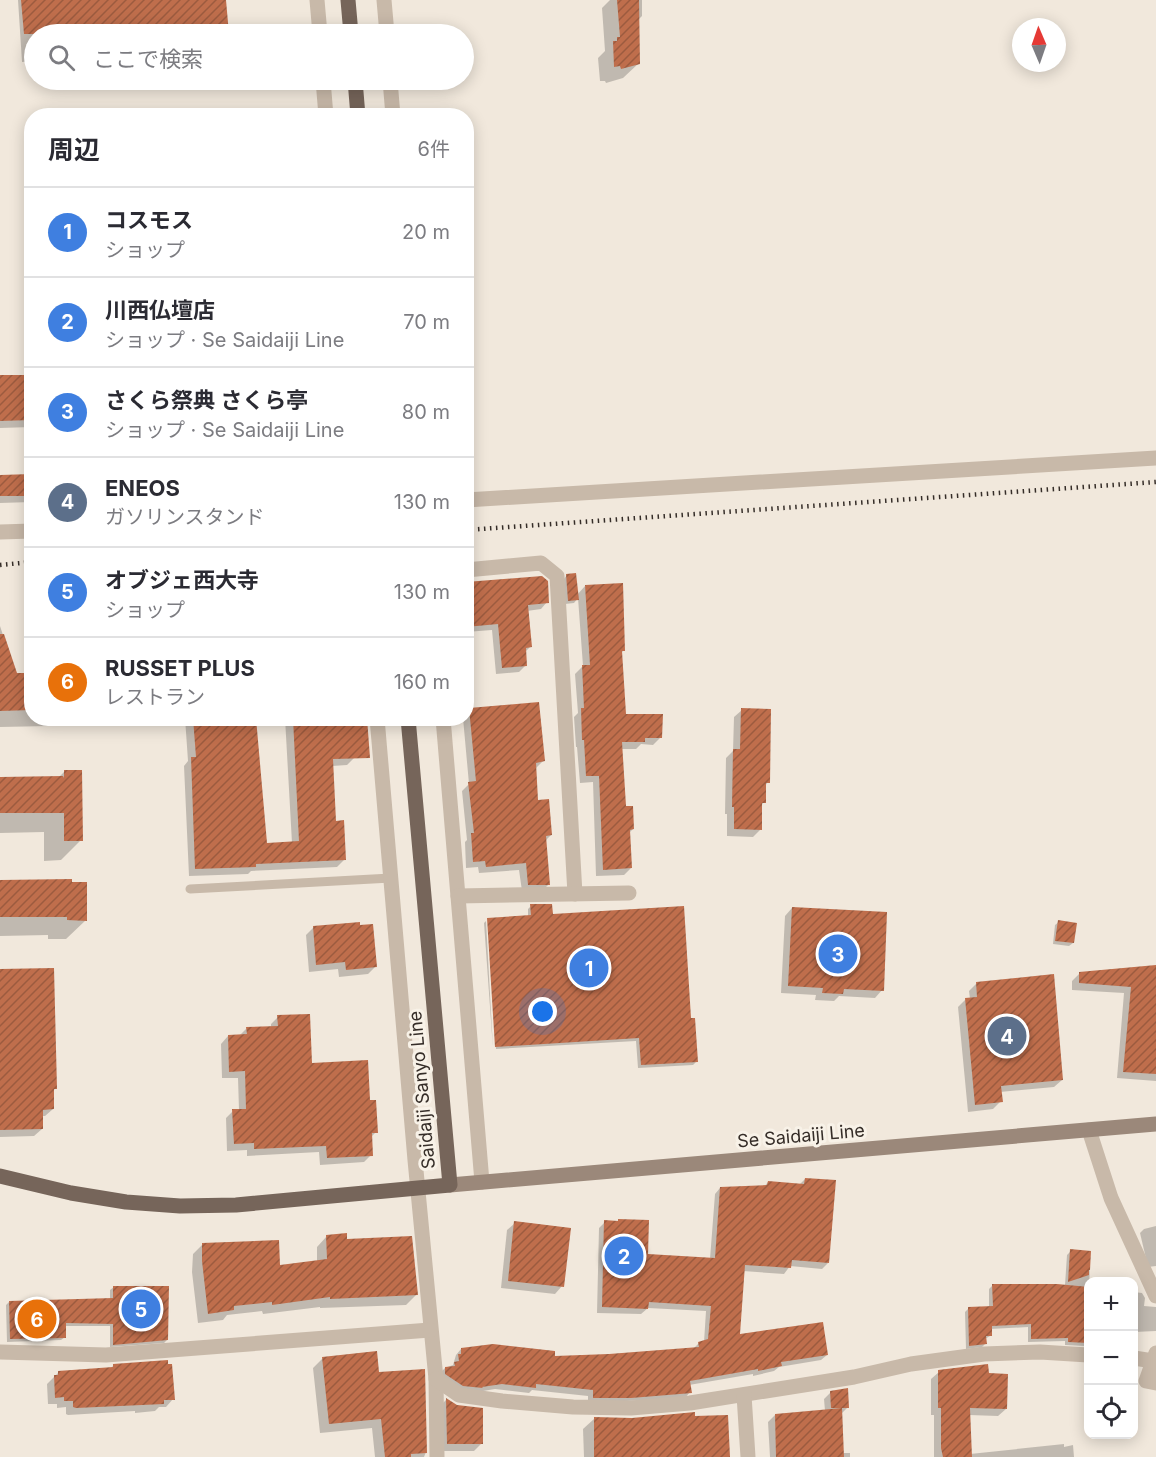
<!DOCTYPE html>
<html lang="ja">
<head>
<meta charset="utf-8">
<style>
  :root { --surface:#fff; --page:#f7f7f7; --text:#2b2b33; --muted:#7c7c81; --line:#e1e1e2; --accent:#204e55 }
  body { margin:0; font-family:Inter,"Noto Sans JP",sans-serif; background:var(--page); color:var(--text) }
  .controls { position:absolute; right:18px; bottom:18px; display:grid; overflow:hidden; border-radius:12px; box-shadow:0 3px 15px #0003 }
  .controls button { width:54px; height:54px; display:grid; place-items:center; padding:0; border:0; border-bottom:2px solid var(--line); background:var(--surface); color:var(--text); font:30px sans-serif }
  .compass { position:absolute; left:1012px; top:18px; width:54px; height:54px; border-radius:50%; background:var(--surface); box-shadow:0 3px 15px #0003; rotate:358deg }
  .you { position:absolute; left:543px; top:1012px; width:21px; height:21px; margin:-15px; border:4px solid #fff; border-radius:50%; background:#1a73e8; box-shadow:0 0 0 9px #1a73e833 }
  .badge { display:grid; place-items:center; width:39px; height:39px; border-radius:50%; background:var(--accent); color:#fff; font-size:20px; font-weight:700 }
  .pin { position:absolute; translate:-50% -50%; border:3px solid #fff; box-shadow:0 2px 6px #0006 }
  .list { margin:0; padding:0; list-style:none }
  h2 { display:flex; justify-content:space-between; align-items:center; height:78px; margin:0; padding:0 24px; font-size:26px }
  h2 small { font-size:20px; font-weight:400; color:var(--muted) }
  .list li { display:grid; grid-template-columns:39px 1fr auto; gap:18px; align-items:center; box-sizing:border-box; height:90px; padding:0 24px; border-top:2px solid var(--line) }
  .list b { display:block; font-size:22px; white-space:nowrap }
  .list p { margin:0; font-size:20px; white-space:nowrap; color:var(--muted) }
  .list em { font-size:20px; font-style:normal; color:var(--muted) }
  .icon { flex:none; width:33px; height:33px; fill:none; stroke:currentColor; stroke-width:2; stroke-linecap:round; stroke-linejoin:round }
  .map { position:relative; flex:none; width:1156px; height:1457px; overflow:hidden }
  .search { position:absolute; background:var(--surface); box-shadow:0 3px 15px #0003; left:24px; top:24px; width:450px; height:66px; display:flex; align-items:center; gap:15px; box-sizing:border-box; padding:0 21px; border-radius:33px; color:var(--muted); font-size:22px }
  .panel { position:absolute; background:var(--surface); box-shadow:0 3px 15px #0003; left:24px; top:108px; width:450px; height:618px; border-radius:24px }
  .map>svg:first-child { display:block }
  .shadow { fill:#0003 }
  .building { fill:url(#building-hatch) }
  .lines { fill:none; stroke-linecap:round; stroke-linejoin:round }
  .lane { stroke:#c8b9a9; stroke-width:9 }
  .street { stroke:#c8b9a9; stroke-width:15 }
  .secondary { stroke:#9b887a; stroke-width:15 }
  .primary { stroke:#76655a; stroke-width:15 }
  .rail { stroke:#352d28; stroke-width:4.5; stroke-dasharray:1.5 4.5; stroke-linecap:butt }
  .labels { text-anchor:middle; stroke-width:6; stroke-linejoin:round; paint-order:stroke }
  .street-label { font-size:18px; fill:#352d28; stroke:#f8f2e8 }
</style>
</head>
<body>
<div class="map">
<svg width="1156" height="1457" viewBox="0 0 1156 1457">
  <defs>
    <pattern id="building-hatch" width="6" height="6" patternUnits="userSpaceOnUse" patternTransform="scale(1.5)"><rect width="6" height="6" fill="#bf6e4c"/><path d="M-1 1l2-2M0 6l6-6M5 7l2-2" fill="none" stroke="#9c5b3f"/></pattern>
  </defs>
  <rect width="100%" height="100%" fill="#f1e8dc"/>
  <g class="shadow">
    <polygon points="18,0 225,0 227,34 34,34 34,61 22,62"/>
    <polygon points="610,0 642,0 642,16 638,20 639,63 623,78 606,83 605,81 600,81 598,58 605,51 602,8"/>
    <polygon points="0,377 32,377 32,427 0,428"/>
    <polygon points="0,476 32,476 32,502 0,503"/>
    <polygon points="567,575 577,595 585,586 624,650 621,653 625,716 661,737 653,745 641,744 636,749 621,749 624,808 633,829 629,833 631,868 624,875 596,876 593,782 580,783 577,747 576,747 574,717 578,713 575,674 583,666 578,598 574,603 565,604 564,579"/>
    <polygon points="466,584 547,602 541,609 527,611 530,647 525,652 526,665 519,672 496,674 492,630 466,632"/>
    <polygon points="0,626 16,674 32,674 32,718 57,718 50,726 0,727"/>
    <polygon points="470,709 543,761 536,768 537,802 551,835 545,841 549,884 542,891 522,891 519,870 479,873 478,867 466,868 465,842 467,840 462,791 469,784 463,718 466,718 466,713"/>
    <polygon points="742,710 768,782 765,786 764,802 761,806 761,829 753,837 727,836 727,814 725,814 726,758 733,751 734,717"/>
    <polygon points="185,718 254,718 265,845 292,843 285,718 352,718 354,758 347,765 332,766 334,822 345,859 337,867 251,871 248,874 189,876 184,766 188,761"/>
    <polygon points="64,772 81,840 61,860 44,861 44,832 0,833 0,778 58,778"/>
    <polygon points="0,881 86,920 66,939 48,939 48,935 0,936"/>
    <polygon points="531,906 551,916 689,1020 696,1062 693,1065 638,1068 636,1041 496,1049 489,920 487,920 528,917 528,909"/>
    <polygon points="792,908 882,990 875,998 839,996 834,1001 815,1000 816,995 781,993 785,916"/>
    <polygon points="486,921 493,1049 484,923"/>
    <polygon points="1059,922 1073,943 1069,946 1053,944 1055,925"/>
    <polygon points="314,927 375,967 368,974 339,977 338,969 309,972 306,935"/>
    <polygon points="1156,967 1156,1081 1117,1078 1124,993 1072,990 1072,981 1079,974"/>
    <polygon points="0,970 56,1088 52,1092 53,1109 45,1116 42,1116 42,1129 34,1136 0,1137"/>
    <polygon points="977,983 1062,1080 1054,1087 1000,1092 1001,1101 993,1109 968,1112 958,1007 966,999 970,999 969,991"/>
    <polygon points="278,1017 310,1064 368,1101 376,1132 370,1138 371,1155 364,1162 320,1165 319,1152 247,1156 247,1150 227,1151 226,1118 233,1111 239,1110 238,1078 222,1078 221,1044 228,1036 239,1036 247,1028 271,1028 271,1024"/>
    <polygon points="805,1179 828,1263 822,1269 790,1266 784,1274 743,1271 739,1336 827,1355 821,1360 779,1367 774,1371 753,1376 753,1374 689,1385 690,1392 685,1398 588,1403 588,1396 532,1390 529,1393 495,1389 477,1392 457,1391 439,1374 445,1368 453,1365 456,1355 461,1349 553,1358 693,1349 699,1343 704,1342 706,1311 648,1308 641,1314 597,1313 599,1228 605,1222 616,1222 619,1220 646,1255 710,1259 715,1194 720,1188 764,1187 768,1182 799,1185"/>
    <polygon points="515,1223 562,1286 555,1294 501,1288 507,1230"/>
    <polygon points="1156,1226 1156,1266 1148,1267 1140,1233 1144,1229"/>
    <polygon points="327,1236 345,1240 417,1294 406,1305 320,1308 320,1307 263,1314 262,1311 227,1315 223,1320 198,1323 192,1272 193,1254 203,1244 279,1266 317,1262 317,1247"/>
    <polygon points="1071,1251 1090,1252 1088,1342 1085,1346 1065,1345 1065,1341 1028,1342 1028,1327 990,1329 990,1336 985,1339 985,1344 982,1347 966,1349 965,1312 969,1308 989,1307 989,1289 993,1285 1065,1285 1067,1255"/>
    <polygon points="114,1287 167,1340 164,1343 110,1347 110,1326 64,1326 65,1337 61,1340 7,1342 6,1305 9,1302 110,1300 110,1290"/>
    <polygon points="1134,1292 1142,1293 1145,1298 1144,1306 1156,1307 1156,1331 1134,1332"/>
    <polygon points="323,1358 426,1452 424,1457 375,1457 372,1428 320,1433 313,1368"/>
    <polygon points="113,1366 173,1399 166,1407 159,1407 155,1411 135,1413 135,1411 68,1415 66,1414 66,1407 57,1408 57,1404 48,1404 47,1384 58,1373 110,1369"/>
    <polygon points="939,1372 1006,1409 998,1416 969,1415 970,1454 1064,1444 1064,1447 1073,1445 1074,1457 934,1457 934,1415 931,1415 931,1379"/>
    <polygon points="831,1392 848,1407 842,1413 843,1453 850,1453 850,1457 770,1457 768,1422 775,1415 825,1411 824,1399"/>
    <polygon points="446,1400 482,1443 474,1451 440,1451 439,1407"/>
    <polygon points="694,1418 729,1457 584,1457 583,1429 594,1419"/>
  </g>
  <g class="building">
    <polygon points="21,0 226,0 229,34 24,34"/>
    <polygon points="617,0 639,0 640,64 621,69 620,66 614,67 613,41 617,41 617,37 620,37"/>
    <polygon points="0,375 32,375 32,420 0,421"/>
    <polygon points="32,474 32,496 0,496 0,475"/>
    <polygon points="576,573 579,600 568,601 566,574"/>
    <polygon points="542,576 548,581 549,603 528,605 532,647 526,648 527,666 502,668 498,624 466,627 466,582"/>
    <polygon points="623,583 625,651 622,651 626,714 663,714 662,738 645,738 645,742 622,742 626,806 633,806 634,829 630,830 632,868 603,870 599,776 586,776 584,740 582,740 581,708 584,708 582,665 590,665 585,585"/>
    <polygon points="0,634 4,634 17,673 32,673 32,710 0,711"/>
    <polygon points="539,702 545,761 536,763 538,800 549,799 552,835 546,836 550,885 528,885 526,863 486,867 485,861 473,862 471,833 474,833 468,782 476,781 469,708"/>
    <polygon points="741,708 771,709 770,783 766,783 766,803 762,803 762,830 734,829 734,807 732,807 733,749 740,749"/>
    <polygon points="193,718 256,718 267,843 299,841 293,718 367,718 370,758 333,759 336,821 344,820 346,860 256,864 256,867 195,869 191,757 196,757"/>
    <polygon points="64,770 82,770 83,841 64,841 64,813 0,813 0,777 63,776 64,778"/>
    <polygon points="72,879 72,882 87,882 87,921 67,920 67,917 0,917 0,880"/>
    <polygon points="530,904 552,904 553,914 684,906 691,1018 695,1018 698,1062 641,1065 639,1038 495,1047 487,918 531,915"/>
    <polygon points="792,907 887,912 884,991 844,989 843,994 822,993 823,988 788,986"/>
    <polygon points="1058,920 1077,923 1074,943 1055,941"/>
    <polygon points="360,922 360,925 373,924 377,967 346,970 345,962 316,965 313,926"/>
    <polygon points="1156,965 1156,1074 1123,1072 1131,987 1079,983 1079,972"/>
    <polygon points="54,968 57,1089 54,1089 54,1109 43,1110 43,1129 0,1130 0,969"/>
    <polygon points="1054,974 1063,1080 1001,1086 1003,1102 975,1105 965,998 977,997 976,982"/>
    <polygon points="310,1014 312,1063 368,1060 370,1100 376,1100 378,1133 372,1133 373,1156 327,1158 326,1146 254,1149 254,1143 234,1144 232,1109 246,1109 245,1071 229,1072 228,1035 247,1034 246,1027 278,1026 277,1015"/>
    <polygon points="805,1178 836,1180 829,1263 792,1260 791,1268 745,1265 740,1334 823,1322 828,1355 781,1362 782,1366 758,1371 758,1369 690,1381 692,1393 631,1398 593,1398 593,1390 536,1384 536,1388 502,1384 482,1387 483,1388 463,1386 445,1374 445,1367 455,1366 454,1362 459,1361 458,1354 461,1354 461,1348 493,1344 555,1351 555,1356 609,1354 699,1347 698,1342 708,1339 711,1306 649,1302 648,1309 602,1307 604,1220 618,1221 618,1219 649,1220 648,1254 715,1258 720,1187 767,1185 768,1181 804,1184"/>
    <polygon points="514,1221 571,1228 564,1287 508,1281"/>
    <polygon points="347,1233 347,1239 412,1236 418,1295 330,1299 330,1297 272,1305 272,1302 234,1306 234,1310 208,1314 202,1261 202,1243 279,1240 280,1265 327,1259 326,1235"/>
    <polygon points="1070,1249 1091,1251 1090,1270 1089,1270 1089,1275 1068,1282"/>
    <polygon points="992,1284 1057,1284 1089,1287 1089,1343 1068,1342 1068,1338 1031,1339 1031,1324 992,1326 992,1336 986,1336 987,1344 969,1346 968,1307 993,1306"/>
    <polygon points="113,1286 169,1286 168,1340 113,1345 113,1324 66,1323 66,1338 10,1339 9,1301 113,1298"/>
    <polygon points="377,1351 379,1372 425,1369 427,1453 411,1454 411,1457 385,1457 381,1419 329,1424 322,1357"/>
    <polygon points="168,1360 168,1364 172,1364 175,1400 164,1400 164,1404 76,1408 73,1407 73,1401 64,1401 64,1397 55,1398 54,1375 58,1375 58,1371 113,1367 113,1364"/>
    <polygon points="988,1364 989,1373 1008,1374 1007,1409 970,1408 972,1457 943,1457 941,1448 941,1408 938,1408 938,1370"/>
    <polygon points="848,1388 849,1408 831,1408 830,1391"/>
    <polygon points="446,1398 457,1405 483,1408 483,1444 447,1444"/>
    <polygon points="842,1408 844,1457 776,1457 775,1414"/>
    <polygon points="695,1412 695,1416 728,1415 730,1457 594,1457 594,1417 632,1418"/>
  </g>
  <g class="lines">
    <polyline class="lane" points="190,889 391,878"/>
    <g class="street">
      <polyline points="317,0 320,34"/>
      <polyline points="384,0 387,34"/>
      <polyline points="323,80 326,116"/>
      <polyline points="390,80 393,116"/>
      <polyline points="466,500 1156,458"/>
      <polyline points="0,532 32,531"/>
      <polyline points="466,570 541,563 557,576 575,894"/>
      <polyline points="377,718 415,1160 436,1379 437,1457"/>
      <polyline points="443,718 482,1182"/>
      <polyline points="458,896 629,893"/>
      <polyline points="1089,1130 1111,1198 1156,1296"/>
      <polyline points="0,1352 106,1355 430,1330"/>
      <polyline points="1156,1353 1146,1381 1156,1383"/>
      <polyline points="1134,1358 1153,1361"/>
      <polyline points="436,1379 459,1395 502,1401 573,1407 631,1408 690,1403 854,1377 911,1364 984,1354 1040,1352 1088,1355"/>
      <polyline points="744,1395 748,1457"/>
    </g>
    <polyline class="secondary" points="450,1185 1156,1124"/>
    <g class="primary">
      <polyline points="348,0 351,34"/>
      <polyline points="355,80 358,116"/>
      <polyline points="0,1176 71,1193 126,1202 180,1206 236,1205 450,1185 408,718"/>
    </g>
    <g class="rail">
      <polyline points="466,530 1156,482"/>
      <polyline points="0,565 32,562"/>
    </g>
  </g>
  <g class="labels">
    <g class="street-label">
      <text transform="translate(422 1090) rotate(-95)" y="6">Saidaiji Sanyo Line</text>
      <text transform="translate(801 1136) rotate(-5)" y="6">Se Saidaiji Line</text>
    </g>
  </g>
</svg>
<div class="controls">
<button>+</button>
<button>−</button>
<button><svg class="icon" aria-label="locate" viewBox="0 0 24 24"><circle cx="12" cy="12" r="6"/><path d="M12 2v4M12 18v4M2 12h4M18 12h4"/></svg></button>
</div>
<svg class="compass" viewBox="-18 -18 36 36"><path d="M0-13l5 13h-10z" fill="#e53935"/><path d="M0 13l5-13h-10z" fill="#7c7c81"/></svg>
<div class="you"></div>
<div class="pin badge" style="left:589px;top:968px;background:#3f7fe0">1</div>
<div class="pin badge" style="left:624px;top:1256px;background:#3f7fe0">2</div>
<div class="pin badge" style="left:838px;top:954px;background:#3f7fe0">3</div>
<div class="pin badge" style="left:1007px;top:1036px;background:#5c6f8a">4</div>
<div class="pin badge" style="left:141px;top:1309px;background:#3f7fe0">5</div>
<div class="pin badge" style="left:37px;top:1319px;background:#e8710a">6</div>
<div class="search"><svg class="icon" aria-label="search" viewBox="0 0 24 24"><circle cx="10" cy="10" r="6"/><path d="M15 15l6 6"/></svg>ここで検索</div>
<section class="panel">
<h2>周辺<small>6件</small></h2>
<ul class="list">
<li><span class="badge" style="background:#3f7fe0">1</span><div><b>コスモス</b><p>ショップ</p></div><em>20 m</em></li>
<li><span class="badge" style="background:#3f7fe0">2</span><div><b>川西仏壇店</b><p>ショップ · Se Saidaiji Line</p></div><em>70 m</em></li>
<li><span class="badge" style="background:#3f7fe0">3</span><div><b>さくら祭典 さくら亭</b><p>ショップ · Se Saidaiji Line</p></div><em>80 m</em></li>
<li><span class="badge" style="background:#5c6f8a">4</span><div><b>ENEOS</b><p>ガソリンスタンド</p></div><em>130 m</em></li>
<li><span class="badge" style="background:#3f7fe0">5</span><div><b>オブジェ西大寺</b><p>ショップ</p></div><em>130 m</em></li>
<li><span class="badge" style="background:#e8710a">6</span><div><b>RUSSET PLUS</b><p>レストラン</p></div><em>160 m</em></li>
</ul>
</section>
</div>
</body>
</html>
